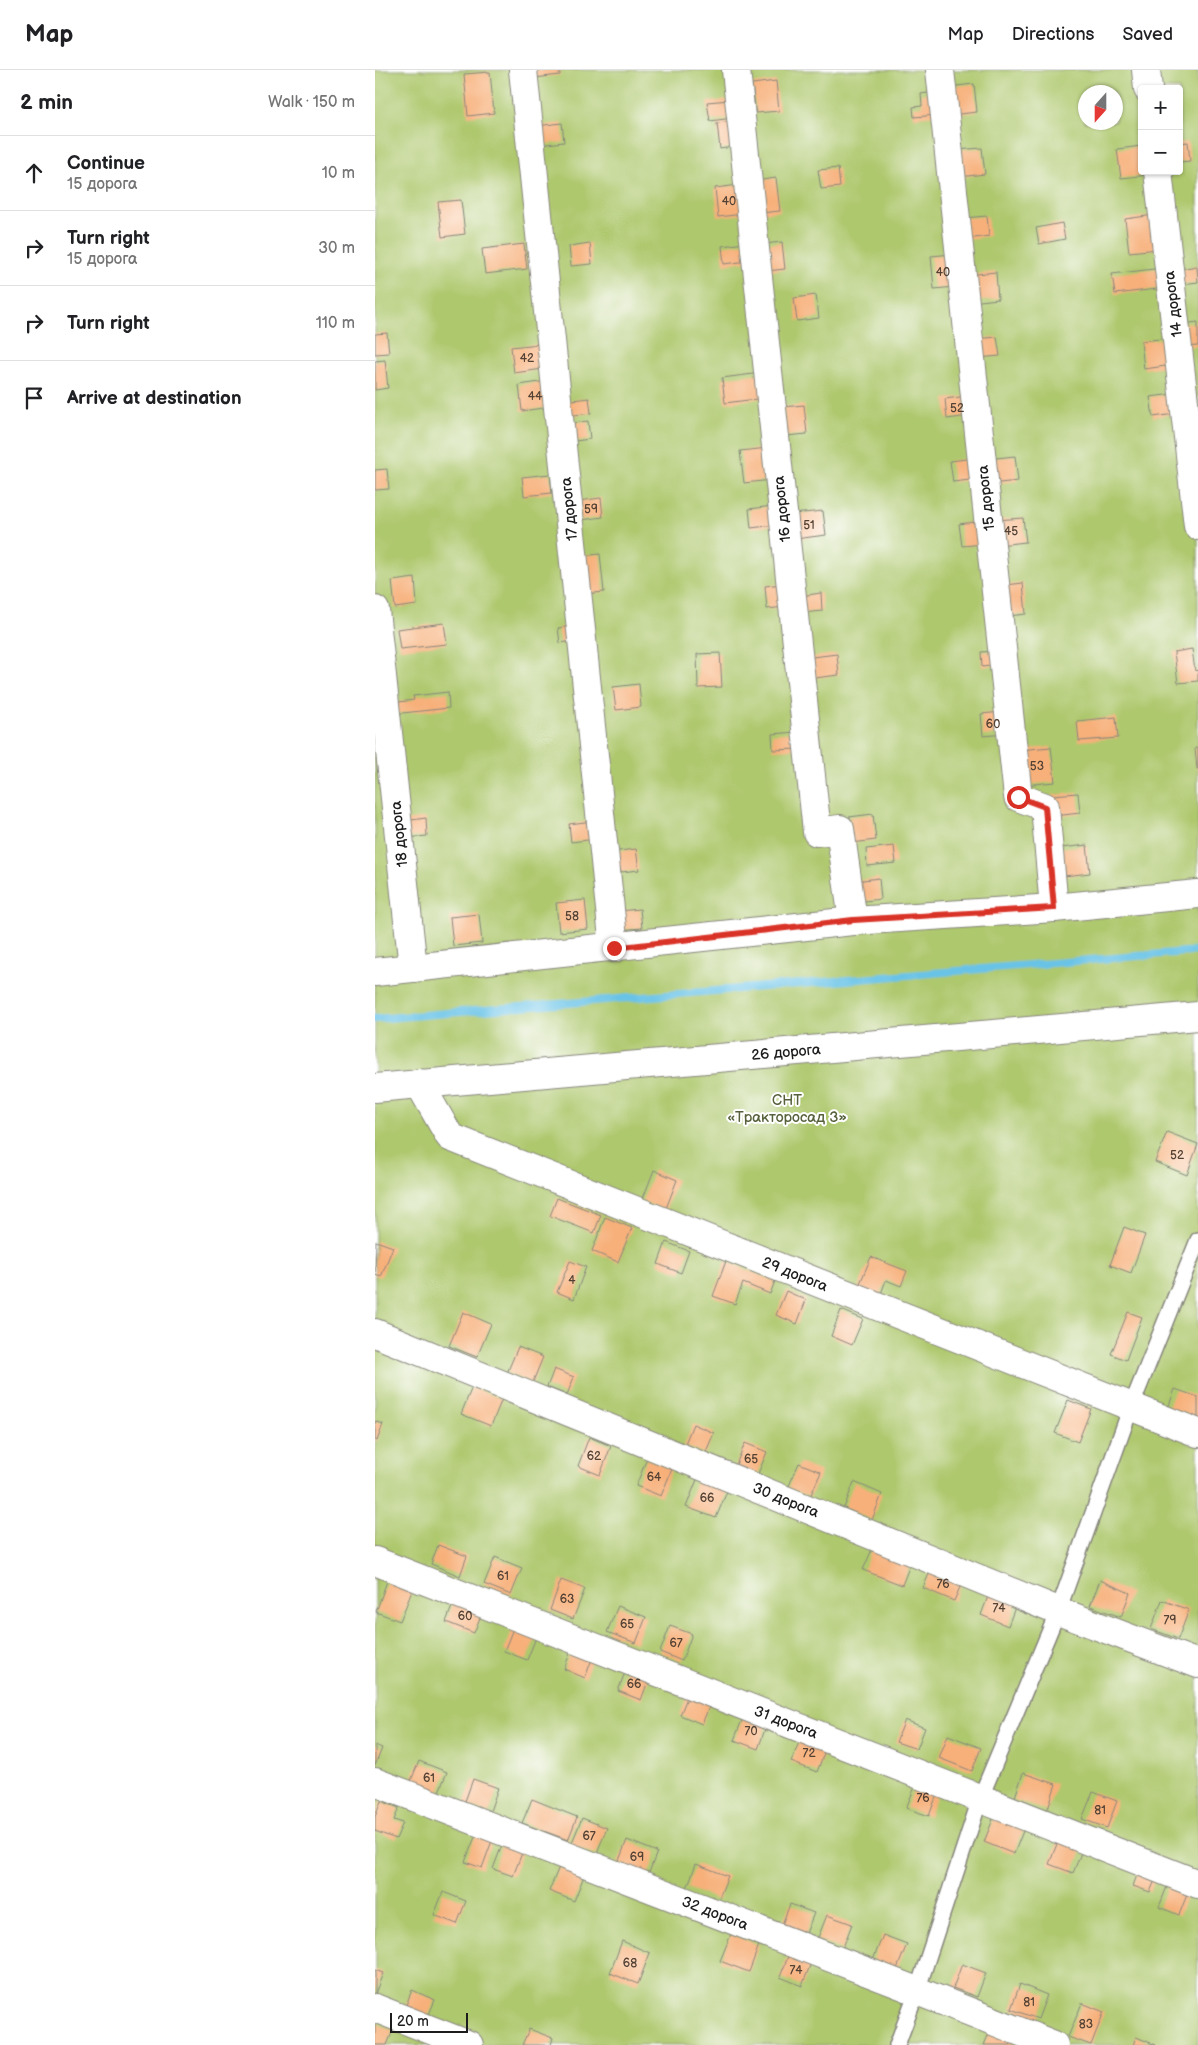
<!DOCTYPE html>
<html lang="en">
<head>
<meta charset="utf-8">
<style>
  :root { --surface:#fff; --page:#f6f6f6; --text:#202124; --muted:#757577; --line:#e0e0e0 }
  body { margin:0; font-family:"Balsamiq Sans",sans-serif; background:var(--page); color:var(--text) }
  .controls { position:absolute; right:15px; top:15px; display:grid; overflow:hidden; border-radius:5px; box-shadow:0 1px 4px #0004 }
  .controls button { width:45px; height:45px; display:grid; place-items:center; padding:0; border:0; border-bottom:1px solid var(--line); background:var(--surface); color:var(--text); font:25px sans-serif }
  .compass { position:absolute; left:703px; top:15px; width:45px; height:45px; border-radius:50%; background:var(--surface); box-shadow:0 1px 4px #0004; rotate:201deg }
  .scale { position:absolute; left:15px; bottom:12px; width:78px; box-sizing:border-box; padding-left:5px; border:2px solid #1c1c1c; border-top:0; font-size:14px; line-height:18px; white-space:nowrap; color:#1c1c1c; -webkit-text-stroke:4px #fff; paint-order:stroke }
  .stop { position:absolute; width:15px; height:15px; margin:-11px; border:4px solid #d93025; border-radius:50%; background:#fff }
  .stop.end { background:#d93025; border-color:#fff; box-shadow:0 1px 5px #0008 }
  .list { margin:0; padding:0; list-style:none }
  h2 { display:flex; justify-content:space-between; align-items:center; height:65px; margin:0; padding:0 20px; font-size:21px }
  h2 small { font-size:16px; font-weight:400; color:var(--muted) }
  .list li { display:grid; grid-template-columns:32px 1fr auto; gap:15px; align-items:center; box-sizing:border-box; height:75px; padding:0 20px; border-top:1px solid var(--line) }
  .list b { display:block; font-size:19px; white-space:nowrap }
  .list p { margin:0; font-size:16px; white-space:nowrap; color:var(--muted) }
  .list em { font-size:16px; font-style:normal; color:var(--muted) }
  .icon { flex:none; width:28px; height:28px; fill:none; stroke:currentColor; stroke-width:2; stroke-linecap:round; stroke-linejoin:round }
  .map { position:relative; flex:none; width:823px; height:1975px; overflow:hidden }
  header { display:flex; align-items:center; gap:30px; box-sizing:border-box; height:70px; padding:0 25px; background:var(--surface); border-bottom:1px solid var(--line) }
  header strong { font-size:24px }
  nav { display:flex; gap:28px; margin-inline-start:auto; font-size:18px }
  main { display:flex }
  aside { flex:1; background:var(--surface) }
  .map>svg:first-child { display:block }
  .green { fill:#aec86d; stroke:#657244; fill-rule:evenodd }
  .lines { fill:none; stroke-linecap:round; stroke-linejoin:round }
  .stream { stroke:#69c3e7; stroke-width:8 }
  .building { fill:#f7b07a }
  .service-casing { stroke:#86857b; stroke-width:18 }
  .minor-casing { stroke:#86857b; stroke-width:30 }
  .service { stroke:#fff; stroke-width:15 }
  .minor { stroke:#fff; stroke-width:28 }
  .route { stroke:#d93025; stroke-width:6 }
  .labels { text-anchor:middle; stroke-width:4; stroke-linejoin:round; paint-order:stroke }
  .number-label { font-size:12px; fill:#534134 }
  .street-label { font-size:15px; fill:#1c1c1c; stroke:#fff }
  .park-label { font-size:15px; fill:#56613c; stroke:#fff }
</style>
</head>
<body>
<header>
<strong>Map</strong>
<nav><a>Map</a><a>Directions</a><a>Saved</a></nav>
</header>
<main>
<aside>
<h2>2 min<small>Walk · 150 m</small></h2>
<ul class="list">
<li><svg class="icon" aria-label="ahead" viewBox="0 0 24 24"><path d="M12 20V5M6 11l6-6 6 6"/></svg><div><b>Continue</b><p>15 дорога</p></div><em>10 m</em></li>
<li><svg class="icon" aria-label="right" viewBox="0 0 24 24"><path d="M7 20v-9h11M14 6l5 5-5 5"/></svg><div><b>Turn right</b><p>15 дорога</p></div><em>30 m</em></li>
<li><svg class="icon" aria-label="right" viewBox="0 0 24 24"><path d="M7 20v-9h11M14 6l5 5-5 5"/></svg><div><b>Turn right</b></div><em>110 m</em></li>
<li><svg class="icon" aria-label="arrive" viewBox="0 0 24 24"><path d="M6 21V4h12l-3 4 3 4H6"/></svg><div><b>Arrive at destination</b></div></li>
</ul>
</aside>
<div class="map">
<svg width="823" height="1975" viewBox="0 0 823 1975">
  <rect width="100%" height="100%" fill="#fff"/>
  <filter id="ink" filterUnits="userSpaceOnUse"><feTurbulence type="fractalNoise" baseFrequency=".02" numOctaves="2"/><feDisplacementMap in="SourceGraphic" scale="10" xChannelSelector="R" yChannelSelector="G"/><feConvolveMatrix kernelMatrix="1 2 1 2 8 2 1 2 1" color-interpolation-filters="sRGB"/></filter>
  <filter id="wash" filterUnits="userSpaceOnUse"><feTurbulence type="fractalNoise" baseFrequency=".0096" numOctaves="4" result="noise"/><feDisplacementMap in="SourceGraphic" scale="20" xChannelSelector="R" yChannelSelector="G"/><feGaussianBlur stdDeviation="1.12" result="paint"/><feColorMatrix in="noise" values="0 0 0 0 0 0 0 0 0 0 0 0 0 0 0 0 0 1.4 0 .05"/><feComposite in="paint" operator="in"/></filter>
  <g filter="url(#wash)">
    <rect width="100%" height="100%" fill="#f1eeda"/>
    <path class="green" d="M0 0H823V1975H0ZM767 19H804V101H767ZM710 22H740V52H710Z"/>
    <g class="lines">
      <polyline class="stream" points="0,949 823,881"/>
    </g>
    <g id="blocks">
      <g class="building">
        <polygon points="158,0 185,0 185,5 159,8"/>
        <polygon points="115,2 119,43 93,46 89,4"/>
        <polygon points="401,11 404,41 381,43 377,14"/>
        <polygon points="599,14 602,42 576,45 573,17"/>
        <polygon points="559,22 562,45 539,47 538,37 547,36 546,24"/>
        <polygon points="355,30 358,48 335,51 332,32"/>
        <polygon points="360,51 363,76 345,79 342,53"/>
        <polygon points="187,53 189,72 163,75 161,56"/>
        <polygon points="813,72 815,91 804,92 804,73"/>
        <polygon points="767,76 767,101 773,101 774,105 746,108 742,79"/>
        <polygon points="607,78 610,104 584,107 581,80"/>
        <polygon points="463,98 465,117 446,119 443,100"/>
        <polygon points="401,108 405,141 385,143 381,111"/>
        <polygon points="364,115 368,144 343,147 340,118"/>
        <polygon points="86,130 90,164 67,167 63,132"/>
        <polygon points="779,145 783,179 754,182 750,149"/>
        <polygon points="612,146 614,166 592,169 589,148"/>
        <polygon points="687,153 690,169 664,174 661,158"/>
        <polygon points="407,172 410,199 392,201 389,174"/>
        <polygon points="215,173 217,194 196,196 194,176"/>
        <polygon points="370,173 373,191 349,194 347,176"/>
        <polygon points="149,174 152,199 110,204 107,179"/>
        <polygon points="577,184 580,217 559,219 556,186"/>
        <polygon points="822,196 823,212 807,214 805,199"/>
        <polygon points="787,198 790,218 740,224 737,204"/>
        <polygon points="621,202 623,229 596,232 593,205"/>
        <polygon points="441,225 444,248 422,251 419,228"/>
        <polygon points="823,252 823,276 810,277 807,254"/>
        <polygon points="12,263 14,283 0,284 0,264"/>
        <polygon points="622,267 625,286 603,288 601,269"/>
        <polygon points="795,268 798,295 769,299 766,271"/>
        <polygon points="165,274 168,299 139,303 136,277"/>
        <polygon points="10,290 13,318 0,320 0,291"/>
        <polygon points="386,303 389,328 350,333 347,308"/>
        <polygon points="172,311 175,337 147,341 144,315"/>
        <polygon points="798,324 800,344 778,347 775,327"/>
        <polygon points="592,326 594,346 572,349 570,329"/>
        <polygon points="214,328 216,343 191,346 189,331"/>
        <polygon points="429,335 432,364 411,366 408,337"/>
        <polygon points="213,351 215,369 200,371 197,353"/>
        <polygon points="393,378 397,410 369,413 365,381"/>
        <polygon points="640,386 643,411 615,414 612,389"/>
        <polygon points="600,388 603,409 578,412 575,391"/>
        <polygon points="12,399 14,419 0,420 0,400"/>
        <polygon points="175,404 177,423 149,426 147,407"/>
        <polygon points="226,428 228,447 206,450 203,431"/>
        <polygon points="398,436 401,455 376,458 374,439"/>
        <polygon points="448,441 451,465 420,469 418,444"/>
        <polygon points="648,448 651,472 624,475 622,450"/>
        <polygon points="607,451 609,474 587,476 584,454"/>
        <polygon points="225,484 229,522 210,524 206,486"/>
        <polygon points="40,508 42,535 20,538 17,511"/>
        <polygon points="648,513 651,544 634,546 631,515"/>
        <polygon points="407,514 410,537 392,539 390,516"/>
        <polygon points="446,523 447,541 427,543 425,526"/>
        <polygon points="69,553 72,574 25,579 22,559"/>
        <polygon points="198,556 199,571 185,573 183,558"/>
        <polygon points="817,579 820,601 823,600 823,611 803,613 799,582"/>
        <polygon points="621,581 623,595 607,597 606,582"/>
        <polygon points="345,583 347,617 323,618 322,584"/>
        <polygon points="462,584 464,605 431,609 429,588"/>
        <polygon points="264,614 266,637 241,640 238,617"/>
        <polygon points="73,622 74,638 18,644 16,633 39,630 38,626"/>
        <polygon points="627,642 630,664 608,666 606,644"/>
        <polygon points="741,647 743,668 704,671 702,651"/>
        <polygon points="422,662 423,679 398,680 397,664"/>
        <polygon points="676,677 680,712 648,715 644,680"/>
        <polygon points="820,678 823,678 823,699 822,699"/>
        <polygon points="703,723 705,743 679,746 677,725"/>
        <polygon points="498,744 501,770 477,773 474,747"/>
        <polygon points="51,748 52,766 31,768 29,751"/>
        <polygon points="218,751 221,769 196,772 194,754"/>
        <polygon points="712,775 715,803 689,806 686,778"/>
        <polygon points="519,776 521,793 492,796 491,779"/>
        <polygon points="261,779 264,800 237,803 235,782"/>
        <polygon points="504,808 506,829 482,832 480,811"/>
        <polygon points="210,830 213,859 184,862 181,833"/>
        <polygon points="265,839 267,858 244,860 243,841"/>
        <polygon points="104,844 107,873 78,876 75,847"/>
        <polygon points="792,1062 823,1074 812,1105 780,1092"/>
        <polygon points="279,1100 302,1110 290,1141 267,1131"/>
        <polygon points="182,1128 226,1145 219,1163 175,1146"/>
        <polygon points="230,1147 257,1158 243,1192 217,1181"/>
        <polygon points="749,1157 770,1165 756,1203 735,1195"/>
        <polygon points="1,1171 18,1177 6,1207 0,1205"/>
        <polygon points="291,1172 314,1181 306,1203 283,1194"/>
        <polygon points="496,1187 532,1201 526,1216 511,1210 503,1232 481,1223"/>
        <polygon points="195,1191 211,1197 199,1229 182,1222"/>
        <polygon points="351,1191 400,1211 395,1224 368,1213 360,1234 338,1226"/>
        <polygon points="411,1221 431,1230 422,1254 401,1245"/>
        <polygon points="466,1240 488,1249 477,1275 456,1266"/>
        <polygon points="88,1242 116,1254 102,1287 74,1276"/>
        <polygon points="753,1242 767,1247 751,1290 736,1284"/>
        <polygon points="143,1277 168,1287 157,1314 132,1303"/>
        <polygon points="179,1299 199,1307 192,1325 172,1317"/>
        <polygon points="97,1317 127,1329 116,1356 86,1344"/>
        <polygon points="800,1319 823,1327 823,1349 793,1338"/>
        <polygon points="693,1330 716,1339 703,1372 680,1363"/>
        <polygon points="0,1351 8,1354 2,1371 0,1370"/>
        <polygon points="318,1354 339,1363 330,1384 309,1376"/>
        <polygon points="214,1367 236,1376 225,1405 203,1396"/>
        <polygon points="370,1373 392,1382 382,1406 360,1397"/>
        <polygon points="272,1388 297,1399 286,1426 261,1416"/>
        <polygon points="424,1393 446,1402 435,1427 413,1418"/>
        <polygon points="323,1407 353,1419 341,1448 311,1437"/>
        <polygon points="479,1412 507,1424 497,1450 469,1438"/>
        <polygon points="63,1475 92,1486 85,1506 56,1494"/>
        <polygon points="498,1477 536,1492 527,1515 488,1500"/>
        <polygon points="120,1487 147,1498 136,1525 109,1514"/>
        <polygon points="557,1497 588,1510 579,1531 548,1518"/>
        <polygon points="186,1510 210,1519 198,1549 175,1540"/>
        <polygon points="725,1510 755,1523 746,1547 715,1536"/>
        <polygon points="12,1511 37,1521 25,1551 1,1542"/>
        <polygon points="615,1521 642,1532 633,1556 606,1545"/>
        <polygon points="80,1529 108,1540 99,1563 71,1552"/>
        <polygon points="787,1530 814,1540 803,1569 776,1559"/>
        <polygon points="243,1536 271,1547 261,1573 232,1562"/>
        <polygon points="139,1556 162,1565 152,1590 129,1581"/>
        <polygon points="295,1556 317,1564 307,1591 285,1582"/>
        <polygon points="197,1578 218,1586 210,1608 189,1599"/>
        <polygon points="252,1597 275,1606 266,1630 243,1621"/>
        <polygon points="314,1623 336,1632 327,1654 305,1645"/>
        <polygon points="370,1643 393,1651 383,1679 359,1670"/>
        <polygon points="530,1650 550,1658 542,1679 521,1672"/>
        <polygon points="427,1665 452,1675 442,1702 416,1692"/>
        <polygon points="573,1665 606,1678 597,1701 564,1688"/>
        <polygon points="0,1675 7,1678 0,1696"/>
        <polygon points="44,1691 72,1702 63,1724 35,1713"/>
        <polygon points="648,1703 681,1714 672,1741 639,1730"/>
        <polygon points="98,1709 123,1718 114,1744 89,1734"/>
        <polygon points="543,1710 564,1719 554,1746 531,1738"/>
        <polygon points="718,1722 742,1731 732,1758 707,1749"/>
        <polygon points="157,1729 202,1747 193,1770 147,1753"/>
        <polygon points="6,1731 24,1738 19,1750 28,1753 21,1769 0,1761 0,1747"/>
        <polygon points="620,1744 650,1756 639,1784 609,1772"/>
        <polygon points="207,1748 232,1758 221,1785 196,1775"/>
        <polygon points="102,1762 118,1768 107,1798 90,1792"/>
        <polygon points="684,1769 708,1778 698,1803 674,1794"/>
        <polygon points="252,1770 282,1782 273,1805 243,1793"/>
        <polygon points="127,1775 147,1783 138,1806 118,1799"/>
        <polygon points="321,1794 353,1806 343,1830 312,1818"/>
        <polygon points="766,1794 784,1801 775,1822 758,1816"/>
        <polygon points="184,1797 209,1806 199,1831 174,1821"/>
        <polygon points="795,1809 815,1817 804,1845 784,1837"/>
        <polygon points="68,1822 91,1831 82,1854 59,1845"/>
        <polygon points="415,1834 439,1843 430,1866 406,1857"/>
        <polygon points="452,1845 477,1854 467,1880 442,1870"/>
        <polygon points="356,1864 384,1875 374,1902 345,1891"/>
        <polygon points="508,1865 532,1874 522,1899 498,1890"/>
        <polygon points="247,1871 275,1883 263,1914 235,1903"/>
        <polygon points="414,1884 436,1893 427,1916 405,1907"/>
        <polygon points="587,1894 611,1903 602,1927 578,1918"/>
        <polygon points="0,1900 8,1903 0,1924"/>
        <polygon points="645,1914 672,1925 663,1949 636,1939"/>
        <polygon points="37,1920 60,1930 52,1949 29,1940"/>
        <polygon points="707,1933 729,1942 716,1975 693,1967"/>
        <polygon points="0,1953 18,1960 12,1975 0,1975"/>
        <polygon points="154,1959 178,1968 176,1975 147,1975"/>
        <polygon points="615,1961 638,1970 636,1975 609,1975"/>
        <polygon points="761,1967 781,1975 758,1975"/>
      </g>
    </g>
  </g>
  <g filter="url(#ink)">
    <use href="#blocks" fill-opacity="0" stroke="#86857b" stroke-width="1"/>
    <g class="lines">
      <g class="service-casing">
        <polyline id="service" points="522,1975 542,1921 605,1729 683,1541 756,1337 823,1170"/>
      </g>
      <g class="minor-casing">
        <g id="minor">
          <polyline points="148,0 239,878"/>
          <polyline points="361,0 442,762 465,759 478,851"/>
          <polyline points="565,0 643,727 670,737 679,838"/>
          <polyline points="771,0 773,19"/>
          <polyline points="783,101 823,456"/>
          <polyline points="0,540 38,898"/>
          <polyline points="0,902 478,851 679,838 823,824"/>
          <polyline points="44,1013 75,1067 823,1363"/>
          <polyline points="0,1018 823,946"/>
          <polyline points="0,1263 683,1541 823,1594"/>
          <polyline points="0,1491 823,1814"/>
          <polyline points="0,1712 542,1921 679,1975"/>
          <polyline points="0,1938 94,1975"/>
        </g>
      </g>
      <use href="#service" class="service"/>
      <use href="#minor" class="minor"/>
    </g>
  </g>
  <g class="lines" filter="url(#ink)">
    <polyline class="route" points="239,878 478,850 679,838 670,737 643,727"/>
  </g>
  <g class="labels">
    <g class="number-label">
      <text x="354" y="135">40</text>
      <text x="568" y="206">40</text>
      <text x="152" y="292">42</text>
      <text x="160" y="330">44</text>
      <text x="582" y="342">52</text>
      <text x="216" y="443">59</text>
      <text x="434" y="459">51</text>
      <text x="636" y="465">45</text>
      <text x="618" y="658">60</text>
      <text x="662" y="700">53</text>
      <text x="197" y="850">58</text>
      <text x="802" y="1089">52</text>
      <text x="197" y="1214">4</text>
      <text x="219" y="1390">62</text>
      <text x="376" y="1393">65</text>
      <text x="279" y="1411">64</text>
      <text x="332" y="1432">66</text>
      <text x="128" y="1510">61</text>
      <text x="568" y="1518">76</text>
      <text x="192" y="1533">63</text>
      <text x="624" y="1542">74</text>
      <text x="90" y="1550">60</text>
      <text x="795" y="1554">79</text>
      <text x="252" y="1558">65</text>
      <text x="301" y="1577">67</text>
      <text x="259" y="1618">66</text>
      <text x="376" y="1665">70</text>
      <text x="434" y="1687">72</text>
      <text x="54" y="1712">61</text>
      <text x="548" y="1732">76</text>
      <text x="725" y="1744">81</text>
      <text x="214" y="1770">67</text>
      <text x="262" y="1791">69</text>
      <text x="255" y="1897">68</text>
      <text x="421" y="1904">74</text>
      <text x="654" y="1936">81</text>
      <text x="711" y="1958">83</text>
    </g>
    <g class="street-label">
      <text transform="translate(798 234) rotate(-97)" y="5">14 дорога</text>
      <text transform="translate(611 428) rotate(-96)" y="5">15 дорога</text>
      <text transform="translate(194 439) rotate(-96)" y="5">17 дорога</text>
      <text transform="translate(407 439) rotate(-96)" y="5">16 дорога</text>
      <text transform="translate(24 764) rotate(-96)" y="5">18 дорога</text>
      <text transform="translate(411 982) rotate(-5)" y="5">26 дорога</text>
      <text transform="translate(420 1204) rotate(22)" y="5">29 дорога</text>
      <text transform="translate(411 1430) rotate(22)" y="5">30 дорога</text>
      <text transform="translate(411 1652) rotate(21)" y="5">31 дорога</text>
      <text transform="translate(340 1843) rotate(21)" y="5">32 дорога</text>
    </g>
    <g class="park-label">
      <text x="412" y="1035">СНТ<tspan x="412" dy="17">«Тракторосад 3»</tspan></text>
    </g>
  </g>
</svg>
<div class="controls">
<button>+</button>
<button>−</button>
</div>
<svg class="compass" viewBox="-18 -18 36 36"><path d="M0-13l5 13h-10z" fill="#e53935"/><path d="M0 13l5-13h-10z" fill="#757577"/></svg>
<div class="scale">20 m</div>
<div class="stop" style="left:643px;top:727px"></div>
<div class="stop end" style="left:239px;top:878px"></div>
</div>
</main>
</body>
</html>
